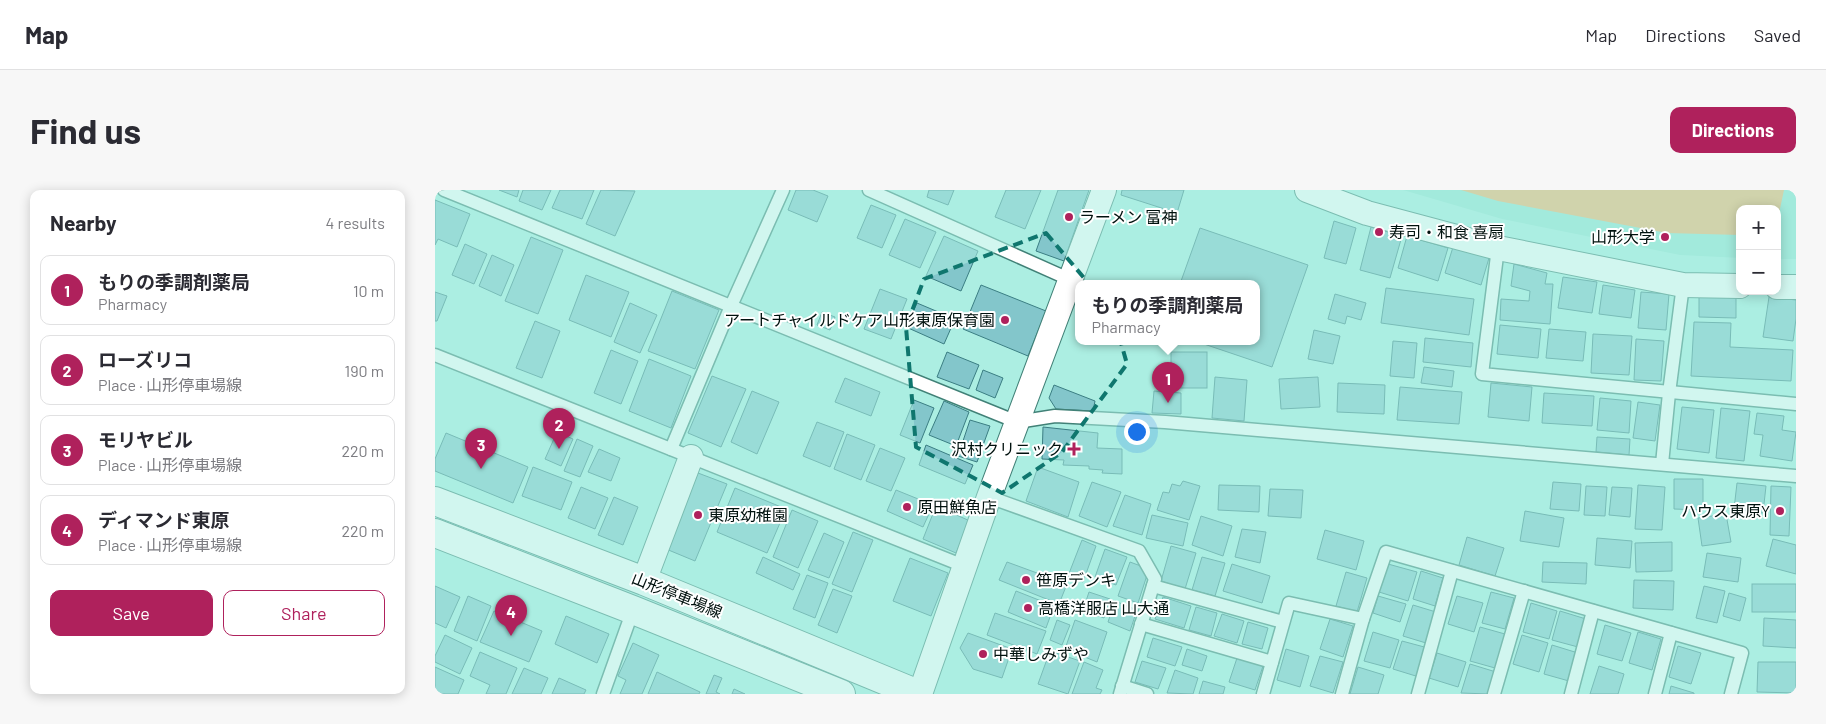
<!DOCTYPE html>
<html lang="en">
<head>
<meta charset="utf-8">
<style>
  :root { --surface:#fff; --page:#f7f7f7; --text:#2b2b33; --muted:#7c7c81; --line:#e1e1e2; --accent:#af215c }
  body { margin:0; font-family:Barlow,"Noto Sans JP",sans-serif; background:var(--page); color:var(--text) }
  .controls { position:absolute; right:15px; top:15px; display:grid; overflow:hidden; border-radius:10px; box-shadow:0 2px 12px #0003 }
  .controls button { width:45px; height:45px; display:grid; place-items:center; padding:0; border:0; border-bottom:1px solid var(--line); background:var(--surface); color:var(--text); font:25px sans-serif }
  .you { position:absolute; left:701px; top:241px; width:18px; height:18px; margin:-12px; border:4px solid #fff; border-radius:50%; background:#1a73e8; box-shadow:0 0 0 8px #1a73e833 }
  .badge { display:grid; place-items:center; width:32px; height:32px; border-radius:50%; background:var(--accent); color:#fff; font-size:16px; font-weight:700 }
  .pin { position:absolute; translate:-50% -41px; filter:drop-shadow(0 1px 2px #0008) }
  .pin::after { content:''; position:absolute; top:26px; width:18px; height:15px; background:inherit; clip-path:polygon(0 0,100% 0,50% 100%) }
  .popup { position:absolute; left:640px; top:90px; width:185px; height:65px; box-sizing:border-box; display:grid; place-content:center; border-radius:10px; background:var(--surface); filter:drop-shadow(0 1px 4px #0005); font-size:16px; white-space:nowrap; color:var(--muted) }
  .popup b { font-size:19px; color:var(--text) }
  .popup::after { content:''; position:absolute; left:50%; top:100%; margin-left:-10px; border:10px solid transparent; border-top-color:var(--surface) }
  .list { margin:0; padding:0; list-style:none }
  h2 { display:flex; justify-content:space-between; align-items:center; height:65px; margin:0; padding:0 20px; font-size:21px }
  h2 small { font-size:16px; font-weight:400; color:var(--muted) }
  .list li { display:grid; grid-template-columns:32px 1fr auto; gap:15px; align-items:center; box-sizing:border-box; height:70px; margin:0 10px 10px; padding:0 10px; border:1px solid var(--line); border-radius:10px }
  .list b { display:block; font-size:19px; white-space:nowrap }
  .list p { margin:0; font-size:16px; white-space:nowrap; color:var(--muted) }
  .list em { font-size:16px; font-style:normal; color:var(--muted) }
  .actions { display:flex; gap:10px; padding:15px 20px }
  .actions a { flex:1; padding:11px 0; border:1px solid var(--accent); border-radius:10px; text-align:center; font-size:18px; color:var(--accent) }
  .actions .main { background:var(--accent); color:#fff }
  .map { position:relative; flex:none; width:1361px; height:504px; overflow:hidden; border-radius:10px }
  header { display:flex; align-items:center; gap:30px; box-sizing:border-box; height:70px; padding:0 25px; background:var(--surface); border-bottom:1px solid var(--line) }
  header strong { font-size:24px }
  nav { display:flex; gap:28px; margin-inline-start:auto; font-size:18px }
  .intro { display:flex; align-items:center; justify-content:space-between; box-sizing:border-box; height:120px; padding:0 30px }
  h1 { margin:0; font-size:35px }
  .button { padding:12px 22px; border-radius:10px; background:var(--accent); color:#fff; font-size:18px; font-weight:700 }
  main { display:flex; gap:30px; padding:0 30px }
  aside { flex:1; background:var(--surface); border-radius:10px; box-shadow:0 2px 12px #0003 }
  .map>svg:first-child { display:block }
  .built { fill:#98e4d6 }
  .green { fill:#fdb16b }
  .building { fill:#83c6cb; stroke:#3b7e83 }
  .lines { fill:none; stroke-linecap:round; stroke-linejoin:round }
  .lane-casing { stroke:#418177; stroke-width:15 }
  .street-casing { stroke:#418177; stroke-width:26 }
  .primary-casing { stroke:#418177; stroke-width:30 }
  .lane { stroke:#fff; stroke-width:12 }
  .street { stroke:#fff; stroke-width:24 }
  .primary { stroke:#fff; stroke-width:28 }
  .marked { fill:none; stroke:#0f766e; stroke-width:4; stroke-dasharray:10 6; stroke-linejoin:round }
  .poi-dot { fill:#af215c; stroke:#fff; stroke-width:2 }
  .labels { text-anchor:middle; stroke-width:4; stroke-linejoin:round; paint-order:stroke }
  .poi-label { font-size:16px; fill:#00110e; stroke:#fff; text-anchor:start }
  .street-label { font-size:16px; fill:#00110e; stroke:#fff }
</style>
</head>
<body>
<header>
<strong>Map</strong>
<nav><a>Map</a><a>Directions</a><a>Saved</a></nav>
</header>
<div class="intro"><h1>Find us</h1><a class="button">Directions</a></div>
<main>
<aside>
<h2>Nearby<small>4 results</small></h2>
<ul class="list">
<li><span class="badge">1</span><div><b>もりの季調剤薬局</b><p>Pharmacy</p></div><em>10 m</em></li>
<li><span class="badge">2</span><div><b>ローズリコ</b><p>Place · 山形停車場線</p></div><em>190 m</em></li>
<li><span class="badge">3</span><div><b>モリヤビル</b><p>Place · 山形停車場線</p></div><em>220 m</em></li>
<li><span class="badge">4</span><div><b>ディマンド東原</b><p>Place · 山形停車場線</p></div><em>220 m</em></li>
</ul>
<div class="actions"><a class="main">Save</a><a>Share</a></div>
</aside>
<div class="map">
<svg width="1361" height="504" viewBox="0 0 1361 504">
  <rect width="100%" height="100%" fill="#aceee2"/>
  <polygon class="built" points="968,0 1361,0 1361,69 1342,69 1342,19 1305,19 1305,68 1245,65 1067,29"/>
  <polygon class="green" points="1026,0 1349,0 1342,33 1342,19 1305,19 1305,45 1232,43 1063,11"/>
  <g class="building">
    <polygon points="64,0 84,0 82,7"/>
    <polygon points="88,0 116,0 107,20 84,11"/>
    <polygon points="125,0 159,0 147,29 117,18"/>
    <polygon points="166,0 200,1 180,46 151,34"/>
    <polygon points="361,0 378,0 393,6 382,32 353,20"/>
    <polygon points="494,0 519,0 513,15 492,7"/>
    <polygon points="571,0 606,0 590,39 560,27"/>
    <polygon points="623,0 654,0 629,71 601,61"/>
    <polygon points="687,0 749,0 742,23 686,5"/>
    <polygon points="0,10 35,24 22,57 3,49 0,55"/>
    <polygon points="436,15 461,25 447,58 422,48"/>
    <polygon points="470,29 501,42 485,78 454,65"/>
    <polygon points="899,31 921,38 911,74 889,68"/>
    <polygon points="936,37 967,46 955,88 925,80"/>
    <polygon points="765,38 873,75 837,177 763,152 822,152 822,94 745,94"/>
    <polygon points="509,46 543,61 526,101 491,86"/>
    <polygon points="972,46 1013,58 1003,91 963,78"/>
    <polygon points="96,47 128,60 103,124 70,111"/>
    <polygon points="30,54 52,64 39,94 17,85"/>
    <polygon points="1018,57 1054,68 1046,95 1010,83"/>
    <polygon points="57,65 79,75 66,106 44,96"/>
    <polygon points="1079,74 1112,83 1110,94 1118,94 1115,134 1065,130 1066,109 1094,111 1095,101 1076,96"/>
    <polygon points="151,85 194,102 176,147 134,130"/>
    <polygon points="1128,87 1162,92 1157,123 1123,118"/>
    <polygon points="546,95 611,121 593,166 528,139"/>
    <polygon points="1168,95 1200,100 1196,128 1164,124"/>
    <polygon points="951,98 1039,109 1034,145 946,133"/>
    <polygon points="445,99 472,109 456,149 429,139"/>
    <polygon points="237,101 284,120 260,179 213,161"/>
    <polygon points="0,102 12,106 2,131 0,131"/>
    <polygon points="1206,102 1234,104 1231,140 1203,138"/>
    <polygon points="900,104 931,113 926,130 912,126 910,134 893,129"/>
    <polygon points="1264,106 1301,107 1301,128 1264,127"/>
    <polygon points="1334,107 1361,110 1361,129 1358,151 1328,147"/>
    <polygon points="195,113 222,125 205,163 179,152"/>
    <polygon points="482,113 520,129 509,154 471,137"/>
    <polygon points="387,122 400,127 395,140 382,135"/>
    <polygon points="100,131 125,141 107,188 81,178"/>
    <polygon points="1259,132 1296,133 1295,157 1358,160 1356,191 1256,186"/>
    <polygon points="1065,135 1106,139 1103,168 1062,164"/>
    <polygon points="1114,139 1151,142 1148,171 1111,168"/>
    <polygon points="879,140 905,146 898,174 873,169"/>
    <polygon points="1158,144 1197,146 1194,185 1156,183"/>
    <polygon points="990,148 1038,153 1036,177 988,172"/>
    <polygon points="1201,149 1229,151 1226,191 1199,190"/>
    <polygon points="958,151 982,153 979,188 955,186"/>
    <polygon points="176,160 203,171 186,214 159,203"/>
    <polygon points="512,162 544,175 534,199 502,187"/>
    <rect x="736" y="162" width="36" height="36"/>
    <polygon points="214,169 256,186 236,238 194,221"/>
    <polygon points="989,177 1019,181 1017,197 986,193"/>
    <polygon points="548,180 568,188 560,208 541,200"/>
    <polygon points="277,186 311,199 286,257 253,243"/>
    <polygon points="780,187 812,190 809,231 777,228"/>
    <polygon points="883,187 885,217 846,219 844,189"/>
    <polygon points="410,188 445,202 436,226 400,212"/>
    <polygon points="903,193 950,195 949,224 902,222"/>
    <polygon points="1056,193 1097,197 1094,231 1053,227"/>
    <polygon points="619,195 660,211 658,221 621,219 614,208"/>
    <polygon points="965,197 1027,202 1024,234 962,230"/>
    <polygon points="317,201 344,212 322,264 296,252"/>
    <polygon points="719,201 746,203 746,224 717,223"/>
    <polygon points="1109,203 1159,206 1157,236 1107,233"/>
    <polygon points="1165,208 1196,211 1194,243 1162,240"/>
    <polygon points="479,210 499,218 485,253 465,245"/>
    <polygon points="509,211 534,222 521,256 494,245"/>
    <polygon points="1203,212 1225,215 1220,251 1198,248"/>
    <polygon points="1247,217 1279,220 1274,263 1242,259"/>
    <polygon points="1286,218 1315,221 1309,271 1281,268"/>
    <polygon points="1322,223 1349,226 1347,240 1361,242 1357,271 1325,266 1328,245 1319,244"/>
    <polygon points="535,230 555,236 542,272 523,266"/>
    <polygon points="382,232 409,242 395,277 368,266"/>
    <polygon points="608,237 663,243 662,258 687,259 687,284 667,283 668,280 654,279 654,276 628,275 629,270 607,269"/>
    <polygon points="122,242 138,249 126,276 110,269"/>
    <polygon points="11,243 93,277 78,313 0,281 0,269"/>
    <polygon points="412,244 440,255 426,290 399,279"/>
    <polygon points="1162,247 1195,249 1194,265 1161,262"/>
    <polygon points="142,249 158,256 145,287 129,281"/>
    <polygon points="491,255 538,275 530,294 484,275"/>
    <polygon points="445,258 470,268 456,301 431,291"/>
    <polygon points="164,259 185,268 176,291 153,282"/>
    <polygon points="98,277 137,292 126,320 87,306"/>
    <polygon points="603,277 644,292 633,327 591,311"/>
    <polygon points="263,283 292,294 260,371 231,359"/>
    <polygon points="1239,289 1268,289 1268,320 1239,319"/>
    <polygon points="748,291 765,296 754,330 722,320 728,302 734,303 737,294 745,296"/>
    <polygon points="657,292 686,302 672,337 644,326"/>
    <polygon points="1118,292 1146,294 1144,321 1115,319"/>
    <polygon points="1302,293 1331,296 1328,323 1299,319"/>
    <polygon points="784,295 825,296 824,322 783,320"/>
    <polygon points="1203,295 1230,297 1227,340 1200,339"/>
    <polygon points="1151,296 1172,297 1170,326 1149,325"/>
    <polygon points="1336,296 1356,297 1354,346 1335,345"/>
    <polygon points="146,297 173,308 160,339 133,328"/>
    <polygon points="1177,297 1197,298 1195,327 1174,325"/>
    <polygon points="300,298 351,319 332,363 282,342"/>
    <polygon points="835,299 868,300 866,328 833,326"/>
    <polygon points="461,300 498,315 488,337 452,321"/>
    <polygon points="690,305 716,314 707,345 678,336"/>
    <polygon points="179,307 203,317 188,355 163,345"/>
    <polygon points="501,316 535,331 521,363 488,349"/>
    <polygon points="357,320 383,331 363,378 338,367"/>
    <polygon points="1090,321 1129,328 1124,357 1085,351"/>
    <polygon points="1291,324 1296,352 1267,356 1263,328"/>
    <polygon points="717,325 753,333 748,356 711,348"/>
    <polygon points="766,326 797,336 788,366 757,355"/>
    <polygon points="807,339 831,342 825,373 800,367"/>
    <polygon points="890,340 929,351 921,380 882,369"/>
    <polygon points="418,342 438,350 417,402 397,394"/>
    <polygon points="389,343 409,352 394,388 373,380"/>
    <polygon points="1032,347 1069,358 1060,386 1024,375"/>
    <polygon points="1162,348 1197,351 1195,378 1160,375"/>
    <polygon points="1338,349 1361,355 1361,384 1331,376"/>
    <polygon points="647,350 661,356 648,392 633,386"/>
    <polygon points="1237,352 1237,381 1201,382 1200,353"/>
    <polygon points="736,356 761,363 750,399 726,391"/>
    <polygon points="670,359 692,367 681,395 660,387"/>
    <polygon points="1272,363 1306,368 1303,392 1268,387"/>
    <polygon points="328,367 365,384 358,400 321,383"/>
    <polygon points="767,367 790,373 780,406 757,400"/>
    <polygon points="475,368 513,383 496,426 458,411"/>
    <polygon points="572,372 632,394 624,414 564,390"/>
    <polygon points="695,372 714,379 703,413 683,406"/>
    <polygon points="1108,372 1152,373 1151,394 1107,392"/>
    <polygon points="797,374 835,386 827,413 788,401"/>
    <polygon points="953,374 982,382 973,411 944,402"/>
    <polygon points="986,381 1008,388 1000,416 978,409"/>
    <polygon points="911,382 932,388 922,422 901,416"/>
    <polygon points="372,385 393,393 380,428 358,419"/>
    <polygon points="1199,390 1239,391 1238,420 1198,418"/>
    <rect x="1317" y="394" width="44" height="28"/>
    <polygon points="0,396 25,407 11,438 0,433"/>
    <polygon points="1269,396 1290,401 1282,433 1261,428"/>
    <polygon points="398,399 417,406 402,443 383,435"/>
    <polygon points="581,401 619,416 611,438 573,422"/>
    <polygon points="654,402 675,409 669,428 648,420"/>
    <polygon points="1056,402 1079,408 1070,439 1047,433"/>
    <polygon points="1294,403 1311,408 1305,431 1288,426"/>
    <polygon points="33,406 56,416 42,451 19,441"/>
    <polygon points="943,406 971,414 965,432 938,423"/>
    <polygon points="1022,406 1048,413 1039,442 1013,434"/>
    <polygon points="728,407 756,416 749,438 720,429"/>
    <polygon points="680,411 702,420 695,441 673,432"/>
    <polygon points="1096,413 1122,421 1114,449 1088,442"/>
    <polygon points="978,415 1001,422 991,453 968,446"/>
    <polygon points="761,417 782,423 776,446 754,440"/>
    <polygon points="59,421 107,441 94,472 45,452"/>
    <polygon points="1125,421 1151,429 1143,457 1117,450"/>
    <polygon points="560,423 611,441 602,464 552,445"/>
    <polygon points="787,424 809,431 802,453 779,446"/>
    <polygon points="131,426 174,444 162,473 120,454"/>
    <polygon points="1329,428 1361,430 1361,458 1328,456"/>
    <polygon points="895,429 918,436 908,467 885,459"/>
    <polygon points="622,430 635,435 627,455 615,450"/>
    <polygon points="640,430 672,442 662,472 630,459"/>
    <polygon points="813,432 833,438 827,459 807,454"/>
    <polygon points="1170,435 1196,443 1187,471 1162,464"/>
    <polygon points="1045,437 1070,444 1060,478 1035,471"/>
    <polygon points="938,442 964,450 955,478 929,471"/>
    <polygon points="1203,442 1226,449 1217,480 1194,473"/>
    <polygon points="533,443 577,459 567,488 538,479 525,458"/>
    <polygon points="10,445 37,458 25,484 0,472 0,466"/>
    <polygon points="1087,445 1113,453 1104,482 1078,474"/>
    <polygon points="718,448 747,457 740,476 712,467"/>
    <polygon points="967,451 993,458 984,487 958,479"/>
    <polygon points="198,453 224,465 207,504 185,504 191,490 183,486"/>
    <polygon points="1117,455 1143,463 1134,491 1109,484"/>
    <polygon points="1243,456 1266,463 1256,494 1234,487"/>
    <polygon points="752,459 772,466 767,481 747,475"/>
    <polygon points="851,459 874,466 865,497 842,490"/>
    <polygon points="615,461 645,471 633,504 603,494"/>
    <polygon points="45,462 82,478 71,504 51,504 55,495 35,486"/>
    <polygon points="1002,463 1031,472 1023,497 994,488"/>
    <polygon points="885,466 908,472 898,503 875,496"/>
    <polygon points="802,468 828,476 820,500 794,492"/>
    <polygon points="707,471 731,478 723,499 700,492"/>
    <polygon points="649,472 668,480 661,498 667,500 665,504 637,504"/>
    <polygon points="1323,472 1361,472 1361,503 1322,502"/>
    <polygon points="1035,474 1061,482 1054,504 1026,503"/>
    <polygon points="1164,476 1189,484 1183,504 1155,504"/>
    <polygon points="0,477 29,490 23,504 0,504"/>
    <polygon points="923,477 949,485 943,504 915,504"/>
    <polygon points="89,478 113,488 106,504 77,504"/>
    <polygon points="740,480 763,488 758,504 732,503"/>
    <polygon points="222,482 265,502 264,504 213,504"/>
    <polygon points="279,485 287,488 281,502 285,504 271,504"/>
    <polygon points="124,488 151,500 149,504 117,504"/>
    <polygon points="768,491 790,497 788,504 764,504"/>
    <polygon points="1236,496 1259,503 1259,504 1234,504"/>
    <polygon points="299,499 310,504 297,504"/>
  </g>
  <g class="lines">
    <g class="lane-casing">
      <g id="lane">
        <polyline points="9,0 582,232 620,226 730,232 1361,286"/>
        <polyline points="434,0 636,90"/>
        <polyline points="1063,58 1047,184 1361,214"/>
        <polyline points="0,165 529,376"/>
        <polyline points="236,259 296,116 348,0"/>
        <polyline points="1227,274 1234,203 1248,95"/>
        <polyline points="554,307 704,361 720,389 685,504"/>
        <polyline points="718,396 848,432"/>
        <polyline points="706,434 837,472"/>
        <polyline points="687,496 712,504"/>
        <polyline points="168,504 198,420"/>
        <polyline points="828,504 854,413 928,429 951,362 1307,463 1296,504"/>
        <polyline points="907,504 928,429"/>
        <polyline points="983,504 1017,381"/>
        <polyline points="1059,504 1089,401"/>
        <polyline points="1136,504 1158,421"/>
        <polyline points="1220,504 1236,443"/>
      </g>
    </g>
    <g class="street-casing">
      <g id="street">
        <polyline points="872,0 932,23 1063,58 1248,95 1305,96"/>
        <polyline points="1342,97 1361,97"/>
        <polyline points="209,391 256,267"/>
        <polyline points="485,504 554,307 669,0"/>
      </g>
    </g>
    <g class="primary-casing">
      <g id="primary">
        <polyline points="0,311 209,391 483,504"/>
        <polyline points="0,343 198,420 406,504"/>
      </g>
    </g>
    <use href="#lane" class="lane"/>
    <use href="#street" class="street"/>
    <use href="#primary" class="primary"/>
  </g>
  <path d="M0 0H1361V504H0ZM611 43 677 121 692 174 627 262 567 303 481 257 471 137 489 89Z" fill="#aceee2" fill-opacity=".55" fill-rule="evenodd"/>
  <path class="marked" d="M611 43 677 121 692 174 627 262 567 303 481 257 471 137 489 89Z"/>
  <g class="poi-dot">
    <circle cx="634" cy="27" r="5"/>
    <circle cx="944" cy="42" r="5"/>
    <circle cx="1230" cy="47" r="5"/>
    <circle cx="570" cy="130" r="5"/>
    <path d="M636.5 251.5h5v5h5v5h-5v5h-5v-5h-5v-5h5z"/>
    <circle cx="472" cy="317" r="5"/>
    <circle cx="1345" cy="321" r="5"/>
    <circle cx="263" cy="325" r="5"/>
    <circle cx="591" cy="390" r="5"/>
    <circle cx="593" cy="418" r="5"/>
    <circle cx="548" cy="464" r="5"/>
  </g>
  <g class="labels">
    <g class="poi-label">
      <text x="644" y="33">ラーメン 富神</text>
      <text x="954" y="48">寿司・和食 喜扇</text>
      <text x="1220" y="53" text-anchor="end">山形大学</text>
      <text x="560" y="136" text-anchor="end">アートチャイルドケア山形東原保育園</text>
      <text x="628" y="265" text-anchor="end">沢村クリニック</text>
      <text x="482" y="323">原田鮮魚店</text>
      <text x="1335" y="327" text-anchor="end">ハウス東原Y</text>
      <text x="273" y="331">東原幼稚園</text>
      <text x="601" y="396">笹原デンキ</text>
      <text x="603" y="424">高橋洋服店 山大通</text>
      <text x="558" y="470">中華しみずや</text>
    </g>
    <g class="street-label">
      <text transform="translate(242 405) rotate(22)" y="6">山形停車場線</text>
    </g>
  </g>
</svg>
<div class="controls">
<button>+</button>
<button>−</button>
</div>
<div class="you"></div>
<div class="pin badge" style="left:733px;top:213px">1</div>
<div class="popup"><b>もりの季調剤薬局</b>Pharmacy</div>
<div class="pin badge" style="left:124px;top:259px">2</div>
<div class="pin badge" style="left:46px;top:279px">3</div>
<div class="pin badge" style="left:76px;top:446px">4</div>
</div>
</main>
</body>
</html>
